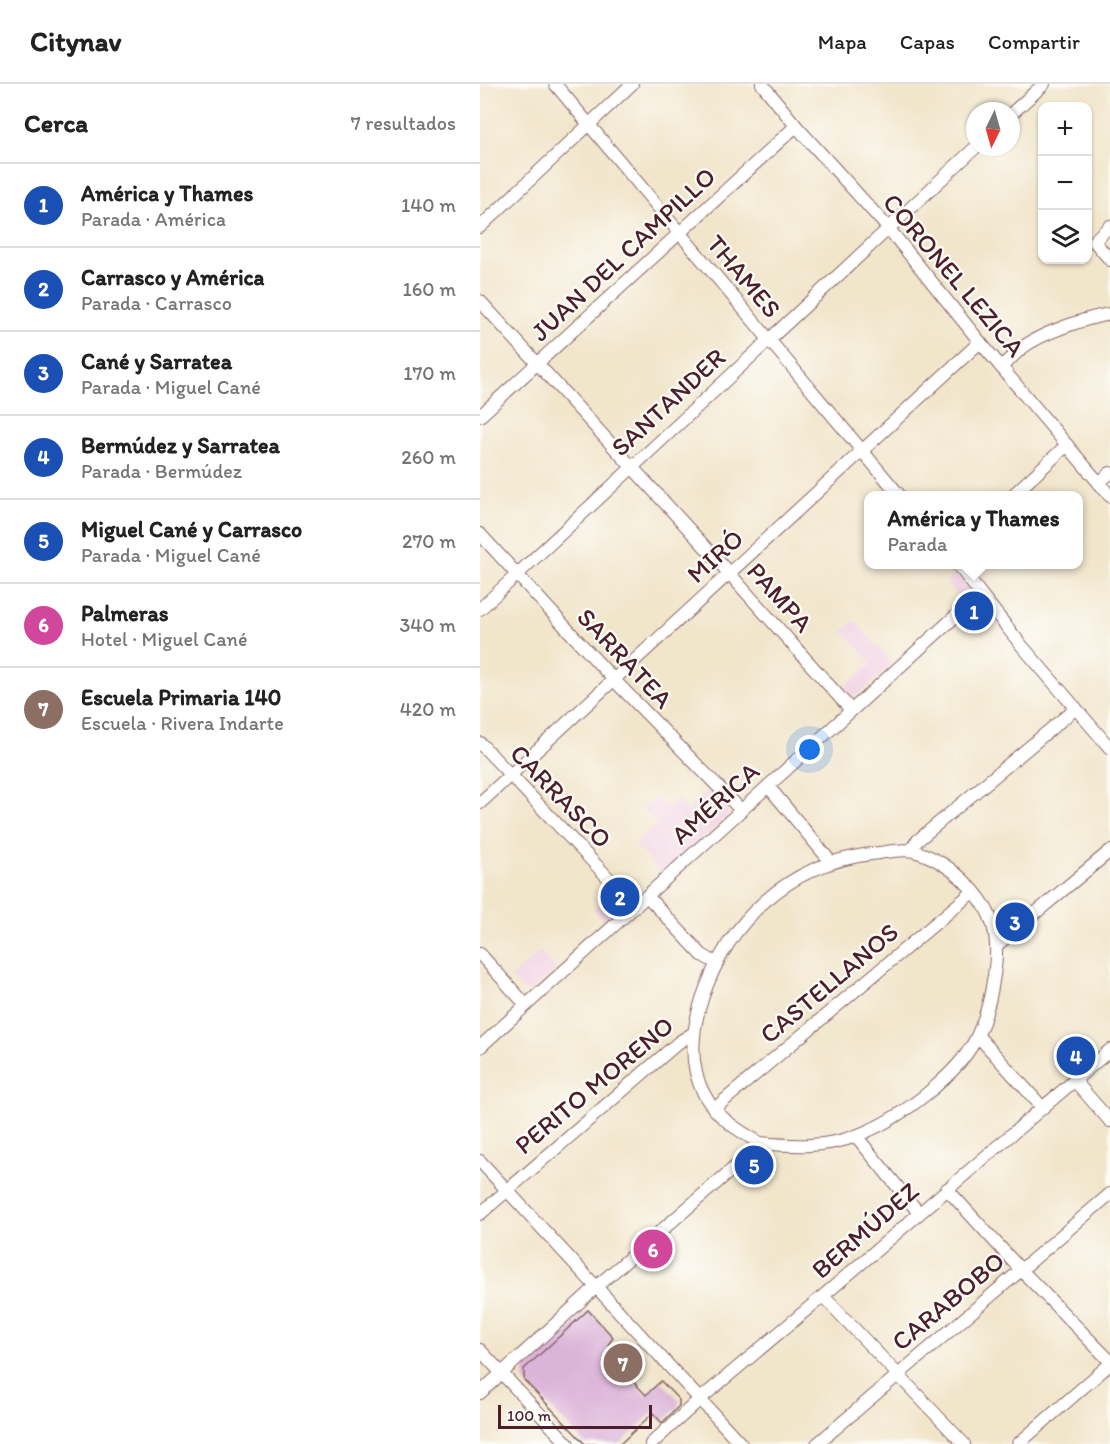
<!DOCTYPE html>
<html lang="es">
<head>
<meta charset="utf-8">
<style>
  :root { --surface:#fff; --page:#f2f2f2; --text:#222; --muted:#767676; --line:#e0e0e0; --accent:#b5179e }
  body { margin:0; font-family:Itim,sans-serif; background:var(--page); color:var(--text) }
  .controls { position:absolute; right:18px; top:18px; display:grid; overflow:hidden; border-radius:12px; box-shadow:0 2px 4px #0004 }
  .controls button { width:54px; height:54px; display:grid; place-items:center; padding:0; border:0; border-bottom:2px solid var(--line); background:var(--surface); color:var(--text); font:30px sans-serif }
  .compass { position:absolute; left:486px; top:18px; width:54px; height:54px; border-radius:50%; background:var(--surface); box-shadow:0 2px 4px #0004; rotate:185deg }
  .scale { position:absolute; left:18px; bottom:15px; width:154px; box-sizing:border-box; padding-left:6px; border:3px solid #4a1f2b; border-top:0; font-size:16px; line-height:21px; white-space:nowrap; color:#4a1f2b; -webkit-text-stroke:4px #fdfcf7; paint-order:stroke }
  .you { position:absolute; left:330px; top:666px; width:21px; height:21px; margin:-15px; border:4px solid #fff; border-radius:50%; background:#1a73e8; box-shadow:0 0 0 9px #1a73e833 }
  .badge { display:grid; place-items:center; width:39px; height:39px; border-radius:50%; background:var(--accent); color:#fff; font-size:20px; font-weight:700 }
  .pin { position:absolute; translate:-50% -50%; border:3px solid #fff; box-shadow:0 2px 6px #0006 }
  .popup { position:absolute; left:384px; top:407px; width:219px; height:78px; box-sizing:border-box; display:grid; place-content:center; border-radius:12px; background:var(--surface); filter:drop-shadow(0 2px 4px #0005); font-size:20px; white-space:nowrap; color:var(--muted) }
  .popup b { font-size:22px; color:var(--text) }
  .popup::after { content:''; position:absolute; left:50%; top:100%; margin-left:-12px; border:12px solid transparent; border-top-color:var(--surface) }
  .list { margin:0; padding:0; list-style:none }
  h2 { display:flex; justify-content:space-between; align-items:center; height:78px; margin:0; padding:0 24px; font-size:26px }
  h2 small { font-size:20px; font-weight:400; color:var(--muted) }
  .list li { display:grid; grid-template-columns:39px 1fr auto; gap:18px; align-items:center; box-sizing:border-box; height:84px; padding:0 24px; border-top:2px solid var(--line) }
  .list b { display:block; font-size:22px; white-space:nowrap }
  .list p { margin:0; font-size:20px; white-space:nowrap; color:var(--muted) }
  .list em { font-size:20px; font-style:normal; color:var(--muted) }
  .icon { flex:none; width:33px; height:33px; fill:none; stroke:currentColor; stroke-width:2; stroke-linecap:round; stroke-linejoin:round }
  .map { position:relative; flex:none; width:630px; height:1360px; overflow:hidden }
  header { display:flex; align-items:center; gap:36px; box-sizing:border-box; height:84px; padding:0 30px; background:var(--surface); border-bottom:2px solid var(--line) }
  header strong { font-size:28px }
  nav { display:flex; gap:33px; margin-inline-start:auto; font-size:21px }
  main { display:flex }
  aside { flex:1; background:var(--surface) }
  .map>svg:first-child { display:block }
  .built { fill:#f1d0e3 }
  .building { fill:#dcb3d9 }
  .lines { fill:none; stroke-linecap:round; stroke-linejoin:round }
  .minor-casing { stroke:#846463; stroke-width:14 }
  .minor { stroke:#fff; stroke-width:12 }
  .labels { text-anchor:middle; stroke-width:4.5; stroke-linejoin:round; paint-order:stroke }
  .street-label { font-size:26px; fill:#4a1f2b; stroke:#fdfcf7 }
</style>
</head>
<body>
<header>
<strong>Citynav</strong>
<nav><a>Mapa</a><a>Capas</a><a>Compartir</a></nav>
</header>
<main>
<aside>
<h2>Cerca<small>7 resultados</small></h2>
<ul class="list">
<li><span class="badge" style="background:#1a4fb4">1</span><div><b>América y Thames</b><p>Parada · América</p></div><em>140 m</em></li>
<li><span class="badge" style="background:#1a4fb4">2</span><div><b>Carrasco y América</b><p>Parada · Carrasco</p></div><em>160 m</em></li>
<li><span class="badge" style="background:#1a4fb4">3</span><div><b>Cané y Sarratea</b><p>Parada · Miguel Cané</p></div><em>170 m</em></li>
<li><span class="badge" style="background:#1a4fb4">4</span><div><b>Bermúdez y Sarratea</b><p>Parada · Bermúdez</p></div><em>260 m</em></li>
<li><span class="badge" style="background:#1a4fb4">5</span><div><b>Miguel Cané y Carrasco</b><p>Parada · Miguel Cané</p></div><em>270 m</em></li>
<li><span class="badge" style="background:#d1479c">6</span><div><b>Palmeras</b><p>Hotel · Miguel Cané</p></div><em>340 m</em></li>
<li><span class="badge" style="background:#8d6e63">7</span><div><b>Escuela Primaria 140</b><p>Escuela · Rivera Indarte</p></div><em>420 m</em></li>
</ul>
</aside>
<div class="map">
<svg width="630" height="1360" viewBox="0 0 630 1360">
  <rect width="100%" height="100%" fill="#fdfcf7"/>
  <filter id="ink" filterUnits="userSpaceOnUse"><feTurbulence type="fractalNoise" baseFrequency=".0167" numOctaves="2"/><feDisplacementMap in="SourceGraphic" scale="12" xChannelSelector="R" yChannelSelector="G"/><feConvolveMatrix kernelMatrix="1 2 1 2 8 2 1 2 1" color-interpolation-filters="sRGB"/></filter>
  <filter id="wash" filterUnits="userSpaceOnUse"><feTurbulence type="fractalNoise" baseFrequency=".008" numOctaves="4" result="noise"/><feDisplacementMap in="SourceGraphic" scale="24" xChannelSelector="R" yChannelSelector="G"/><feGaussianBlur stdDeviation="1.35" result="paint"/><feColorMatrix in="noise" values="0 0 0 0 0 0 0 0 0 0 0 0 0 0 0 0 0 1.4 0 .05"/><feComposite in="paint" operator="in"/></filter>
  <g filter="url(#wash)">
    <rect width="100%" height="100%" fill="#f1e5ca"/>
    <g class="built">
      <polygon points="477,488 490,506 488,512 482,517 466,498"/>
      <polygon points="375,537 413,580 378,611 373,612 364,604 392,579 363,547"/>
      <polygon points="231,704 246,721 248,732 183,791 155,761 178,740 163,725 176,713 187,724 197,715 207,726"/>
      <polygon points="132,807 140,816 141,821 138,829 127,840 113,825"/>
      <polygon points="60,867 77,885 53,907 44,907 31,893"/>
    </g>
    <g id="blocks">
      <polygon class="building" points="108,1226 133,1253 128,1261 139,1273 134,1278 166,1311 181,1297 199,1316 199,1322 182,1339 173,1329 140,1360 105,1360 44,1296 44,1285"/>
    </g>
  </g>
  <g filter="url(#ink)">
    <use href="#blocks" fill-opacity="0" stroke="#846463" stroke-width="1.5"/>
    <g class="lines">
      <g class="minor-casing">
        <g id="minor">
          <polyline points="75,0 420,412"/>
          <polyline points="282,0 316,42 409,145 500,258 630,412"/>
          <polyline points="531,30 564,0"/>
          <polyline points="630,142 614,157 630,176"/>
          <polyline points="0,143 152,0"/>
          <polyline points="0,217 249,489 371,626"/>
          <path d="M521 283C528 277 535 270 542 264 561 249 606 234 630 230"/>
          <polyline points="0,332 316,42"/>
          <polyline points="619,399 630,389"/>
          <polyline points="532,412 587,361"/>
          <polyline points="0,450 134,596 261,726"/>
          <polyline points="477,480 542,562 630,664"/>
          <polyline points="0,525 496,63"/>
          <polyline points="0,659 155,822"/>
          <polyline points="288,702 351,778"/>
          <polyline points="0,719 500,258"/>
          <polyline points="431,766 437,757 596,624"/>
          <polyline points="167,812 222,871 236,879"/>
          <polyline points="517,861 630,767"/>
          <polyline points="0,870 46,921"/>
          <polyline points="498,952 562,1023"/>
          <polyline points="0,963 500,510"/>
          <polyline points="594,996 630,1037"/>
          <polyline points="234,1025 494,807"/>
          <polyline points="376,1052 439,1129"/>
          <polyline points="0,1077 261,1360"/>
          <polyline points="467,1105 540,1185 630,1277"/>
          <polyline points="0,1130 199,958 212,950"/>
          <polyline points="343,1212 484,1360"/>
          <polyline points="0,1266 88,1360"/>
          <path d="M0 1309 116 1203 270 1070 280 1059C313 1062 347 1064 378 1051 418 1036 481 990 498 950 507 931 511 912 514 891 520 855 515 828 488 801 474 786 454 772 433 767 421 764 403 769 391 770 308 780 248 837 222 915 212 946 208 980 224 1010 236 1033 259 1047 280 1059"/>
          <polyline points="171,1360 219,1316 343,1212 630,966"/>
          <polyline points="337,1360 630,1110"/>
          <polyline points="538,1360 630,1280"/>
        </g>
      </g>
      <use href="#minor" class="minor"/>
    </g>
  </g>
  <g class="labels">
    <g class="street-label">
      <text transform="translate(143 170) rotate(-43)" y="9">JUAN DEL CAMPILLO</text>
      <text transform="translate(474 191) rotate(50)" y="9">CORONEL LEZICA</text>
      <text transform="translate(264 192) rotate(50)" y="9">THAMES</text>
      <text transform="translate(188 318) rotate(-43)" y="9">SANTANDER</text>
      <text transform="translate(235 472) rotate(-42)" y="9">MIRÓ</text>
      <text transform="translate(300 513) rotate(48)" y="9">PAMPA</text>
      <text transform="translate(145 574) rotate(47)" y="9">SARRATEA</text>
      <text transform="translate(81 712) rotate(46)" y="9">CARRASCO</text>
      <text transform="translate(235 719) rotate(-42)" y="9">AMÉRICA</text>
      <text transform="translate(349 899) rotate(-40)" y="9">CASTELLANOS</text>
      <text transform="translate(114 1001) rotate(-40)" y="9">PERITO MORENO</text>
      <text transform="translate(385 1146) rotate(-41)" y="9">BERMÚDEZ</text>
      <text transform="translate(468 1217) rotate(-40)" y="9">CARABOBO</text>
    </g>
  </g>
</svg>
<div class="controls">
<button>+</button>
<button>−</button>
<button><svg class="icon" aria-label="layers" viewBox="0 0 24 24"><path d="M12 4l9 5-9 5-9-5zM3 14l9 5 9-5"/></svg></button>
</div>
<svg class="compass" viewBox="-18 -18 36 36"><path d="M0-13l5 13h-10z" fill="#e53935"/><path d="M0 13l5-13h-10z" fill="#767676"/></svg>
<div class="scale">100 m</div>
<div class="you"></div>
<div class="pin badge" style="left:494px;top:527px;background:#1a4fb4">1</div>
<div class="popup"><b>América y Thames</b>Parada</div>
<div class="pin badge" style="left:140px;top:813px;background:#1a4fb4">2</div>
<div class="pin badge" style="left:535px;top:838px;background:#1a4fb4">3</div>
<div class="pin badge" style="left:596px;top:972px;background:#1a4fb4">4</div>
<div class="pin badge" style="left:274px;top:1081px;background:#1a4fb4">5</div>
<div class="pin badge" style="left:173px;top:1165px;background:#d1479c">6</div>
<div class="pin badge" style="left:143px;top:1279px;background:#8d6e63">7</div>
</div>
</main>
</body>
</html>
